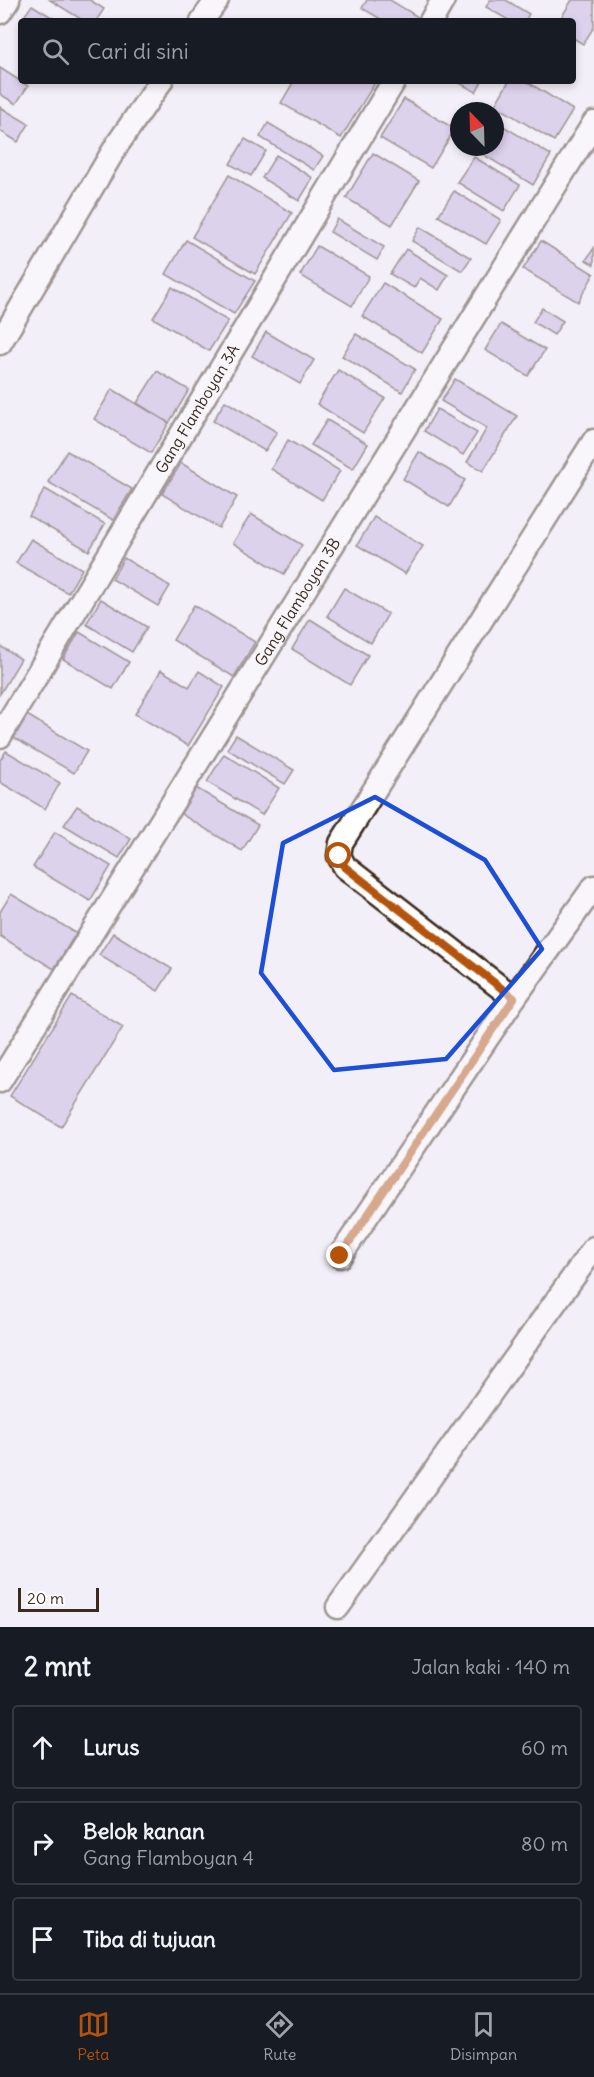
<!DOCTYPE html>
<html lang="id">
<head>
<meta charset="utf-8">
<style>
  :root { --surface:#171b24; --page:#242831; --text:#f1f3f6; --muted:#9ea1a6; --line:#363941; --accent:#b45309 }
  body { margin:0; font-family:Delius,sans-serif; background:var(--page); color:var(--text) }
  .compass { position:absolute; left:450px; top:102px; width:54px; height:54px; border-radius:50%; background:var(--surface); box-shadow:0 3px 9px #0003; rotate:337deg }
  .scale { position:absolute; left:18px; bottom:15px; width:81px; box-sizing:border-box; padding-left:6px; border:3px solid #3b2a1e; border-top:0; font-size:16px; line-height:21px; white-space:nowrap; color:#3b2a1e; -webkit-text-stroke:4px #fff; paint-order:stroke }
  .stop { position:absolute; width:18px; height:18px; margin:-14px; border:4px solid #b45309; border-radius:50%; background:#fff }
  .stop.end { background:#b45309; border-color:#fff; box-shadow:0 2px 6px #0008 }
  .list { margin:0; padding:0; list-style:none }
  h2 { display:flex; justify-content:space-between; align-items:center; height:78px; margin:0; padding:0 24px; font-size:26px }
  h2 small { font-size:20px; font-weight:400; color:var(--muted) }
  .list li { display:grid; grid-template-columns:39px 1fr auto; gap:18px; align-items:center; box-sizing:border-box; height:84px; margin:0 12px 12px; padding:0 12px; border:2px solid var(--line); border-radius:6px }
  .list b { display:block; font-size:22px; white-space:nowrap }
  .list p { margin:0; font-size:20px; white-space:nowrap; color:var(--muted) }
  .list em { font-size:20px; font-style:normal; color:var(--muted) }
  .icon { flex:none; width:33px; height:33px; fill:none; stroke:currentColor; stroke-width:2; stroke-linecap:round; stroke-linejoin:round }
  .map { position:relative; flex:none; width:594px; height:1627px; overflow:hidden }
  .search { position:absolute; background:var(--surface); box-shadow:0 3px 9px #0003; left:18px; right:18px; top:18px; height:66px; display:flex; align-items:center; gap:15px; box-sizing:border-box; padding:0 21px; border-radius:6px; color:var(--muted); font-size:22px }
  .sheet { height:366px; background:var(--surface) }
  nav { display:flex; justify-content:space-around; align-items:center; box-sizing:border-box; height:84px; border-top:2px solid var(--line); background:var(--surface); font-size:16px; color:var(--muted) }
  nav a { display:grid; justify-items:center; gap:3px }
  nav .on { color:var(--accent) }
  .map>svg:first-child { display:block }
  .building { fill:#c4afde; stroke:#3b2a1e; stroke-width:1.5 }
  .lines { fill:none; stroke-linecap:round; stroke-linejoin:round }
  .street-casing { stroke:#3b2a1e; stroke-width:27 }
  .street { stroke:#fff; stroke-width:22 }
  .route { stroke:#b45309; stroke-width:8 }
  .marked { fill:none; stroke:#1d4ed8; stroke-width:4.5; stroke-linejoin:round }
  .labels { text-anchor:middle; stroke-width:6; stroke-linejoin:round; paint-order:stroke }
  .street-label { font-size:16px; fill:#3b2a1e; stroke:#fff }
</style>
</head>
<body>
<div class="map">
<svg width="594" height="1627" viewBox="0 0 594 1627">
  <rect width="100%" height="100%" fill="#f3eff8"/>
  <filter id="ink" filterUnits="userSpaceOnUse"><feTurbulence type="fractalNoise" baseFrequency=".0167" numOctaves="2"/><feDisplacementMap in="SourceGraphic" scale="12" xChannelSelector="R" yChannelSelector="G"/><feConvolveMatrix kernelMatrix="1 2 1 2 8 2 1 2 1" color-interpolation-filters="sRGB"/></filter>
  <g filter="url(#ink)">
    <g class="building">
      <polygon points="50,0 90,0 104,9 96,21 84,21"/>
      <polygon points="367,0 390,0 418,17 416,21 384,21 362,8"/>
      <polygon points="490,0 506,0 529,14 525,21 510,21 486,7"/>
      <polygon points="572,0 594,0 594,27 583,44 573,38 573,21 559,21"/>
      <polygon points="32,5 58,21 21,21"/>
      <polygon points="0,68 28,86 16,104 0,94"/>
      <polygon points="294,81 376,81 341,138 281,103"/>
      <polygon points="456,81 482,81 476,92"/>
      <polygon points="509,81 526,81 573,110 554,141 495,105"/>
      <polygon points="404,99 455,129 431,168 380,138"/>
      <polygon points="0,107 29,124 18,142 0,131"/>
      <polygon points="495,121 551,155 533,185 476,150 478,147 495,147"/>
      <polygon points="268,123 323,156 314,170 260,137"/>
      <polygon points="245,139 266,151 251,176 230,164"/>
      <polygon points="373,153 419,181 392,225 346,198"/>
      <polygon points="276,155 313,178 299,201 262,178"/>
      <polygon points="474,157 520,185 504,211 457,182"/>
      <polygon points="229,175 292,213 255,274 192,237"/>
      <polygon points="454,191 501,220 486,244 438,216"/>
      <polygon points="337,219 384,247 377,260 330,232"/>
      <polygon points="420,227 471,258 462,271 412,241"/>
      <polygon points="186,240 255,281 234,314 166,274"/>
      <polygon points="541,241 594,274 578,302 523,269"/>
      <polygon points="317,246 369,276 352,306 300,275"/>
      <polygon points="594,248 594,265 586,260"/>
      <polygon points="406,249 448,275 439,290 420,278 414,288 390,274"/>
      <polygon points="383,283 443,319 422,353 362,316"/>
      <polygon points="172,287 228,321 209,351 153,318"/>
      <polygon points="542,308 563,321 554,335 533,322"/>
      <polygon points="501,324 545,350 528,376 485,350"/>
      <polygon points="266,332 314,360 300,384 252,356"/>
      <polygon points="356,334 415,369 402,392 342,356"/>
      <polygon points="338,370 385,398 363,433 317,404"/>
      <polygon points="157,371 189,390 169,423 137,403"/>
      <polygon points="455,379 517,416 483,471 467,462 487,428 441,401"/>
      <polygon points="112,389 169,423 151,453 94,419"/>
      <polygon points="225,401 277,432 265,451 213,421"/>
      <polygon points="437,409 477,433 463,455 424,431"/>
      <polygon points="327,420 368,444 353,469 311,445"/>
      <polygon points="288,440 340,471 322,500 271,469"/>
      <polygon points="67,451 132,489 113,520 48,482"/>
      <polygon points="419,452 465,480 449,507 403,479"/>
      <polygon points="181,463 237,497 219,528 162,494"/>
      <polygon points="45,489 105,524 89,551 29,516"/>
      <polygon points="251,514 302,545 284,574 233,543"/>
      <polygon points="374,517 423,546 405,574 357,545"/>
      <polygon points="31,539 82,569 68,593 16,563"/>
      <polygon points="124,558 170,586 158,606 112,579"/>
      <polygon points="344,588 388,614 371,643 327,616"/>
      <polygon points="101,599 147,627 132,652 86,624"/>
      <polygon points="194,605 255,642 234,677 173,640"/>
      <polygon points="310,619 368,655 350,685 292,649"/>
      <polygon points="79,632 129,662 113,689 63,659"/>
      <polygon points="0,646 21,659 0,694"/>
      <polygon points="161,670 189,687 199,671 224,687 188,746 135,714"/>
      <polygon points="27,715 87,751 74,773 14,738"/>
      <polygon points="236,735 294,770 285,784 227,749"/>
      <polygon points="6,751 60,783 45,809 0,782 0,760"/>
      <polygon points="224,754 279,788 262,815 207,782"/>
      <polygon points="196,788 258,825 242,851 181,814"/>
      <polygon points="77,806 131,839 119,858 64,825"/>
      <polygon points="55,832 111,866 90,901 33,867"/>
      <polygon points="11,894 76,933 54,969 0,936 0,912"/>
      <polygon points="113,933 172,969 158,991 99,955"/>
      <polygon points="72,996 123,1027 61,1127 10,1096"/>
    </g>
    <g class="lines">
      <g class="street-casing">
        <g id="street">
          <polyline points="0,12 8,0"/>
          <polyline points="202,21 217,0"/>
          <polyline points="431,21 443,0"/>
          <polyline points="0,343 117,145 161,81"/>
          <path id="s1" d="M0 736 394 81"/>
          <polyline points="514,998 345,867 339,856 341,843 594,441"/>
          <path id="s2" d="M0 1081 594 123"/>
          <polyline points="340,1256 514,998 594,887"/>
          <polyline points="338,1607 594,1248"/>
        </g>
      </g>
      <use href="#street" class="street"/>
    </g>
  </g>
  <g class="lines" filter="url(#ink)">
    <polyline class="route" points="339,856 345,867 514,998 340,1256"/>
  </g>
  <path d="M0 0H594V1627H0ZM375 797 485 860 542 949 446 1059 334 1070 261 973 283 843Z" fill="#f3eff8" fill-opacity=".55" fill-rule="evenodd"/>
  <path class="marked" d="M375 797 485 860 542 949 446 1059 334 1070 261 973 283 843Z"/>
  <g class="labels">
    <g class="street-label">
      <text dy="6" stroke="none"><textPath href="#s1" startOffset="382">Gang Flamboyan 3A</textPath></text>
      <text dy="6" stroke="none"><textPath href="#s2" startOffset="564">Gang Flamboyan 3B</textPath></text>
    </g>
  </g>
</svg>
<svg class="compass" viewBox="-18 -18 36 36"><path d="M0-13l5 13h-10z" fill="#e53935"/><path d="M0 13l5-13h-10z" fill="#9ea1a6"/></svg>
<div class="scale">20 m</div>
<div class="stop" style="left:339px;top:856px"></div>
<div class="stop end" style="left:340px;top:1256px"></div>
<div class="search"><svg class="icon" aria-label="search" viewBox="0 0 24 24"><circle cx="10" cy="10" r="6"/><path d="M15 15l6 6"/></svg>Cari di sini</div>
</div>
<section class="sheet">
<h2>2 mnt<small>Jalan kaki · 140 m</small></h2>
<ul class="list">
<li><svg class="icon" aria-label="ahead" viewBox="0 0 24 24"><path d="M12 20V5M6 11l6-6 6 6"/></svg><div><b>Lurus</b></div><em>60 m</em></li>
<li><svg class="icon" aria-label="right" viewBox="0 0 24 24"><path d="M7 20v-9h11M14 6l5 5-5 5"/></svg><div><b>Belok kanan</b><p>Gang Flamboyan 4</p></div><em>80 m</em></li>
<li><svg class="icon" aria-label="arrive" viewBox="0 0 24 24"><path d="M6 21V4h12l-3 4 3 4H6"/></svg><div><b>Tiba di tujuan</b></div></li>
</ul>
</section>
<nav>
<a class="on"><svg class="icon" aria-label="map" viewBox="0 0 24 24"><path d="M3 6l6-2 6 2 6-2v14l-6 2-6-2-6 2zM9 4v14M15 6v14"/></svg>Peta</a>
<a><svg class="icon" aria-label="directions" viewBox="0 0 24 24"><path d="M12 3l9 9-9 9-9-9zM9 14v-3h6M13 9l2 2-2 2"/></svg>Rute</a>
<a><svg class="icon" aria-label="saved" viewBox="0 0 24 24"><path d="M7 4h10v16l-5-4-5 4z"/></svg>Disimpan</a>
</nav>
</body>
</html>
